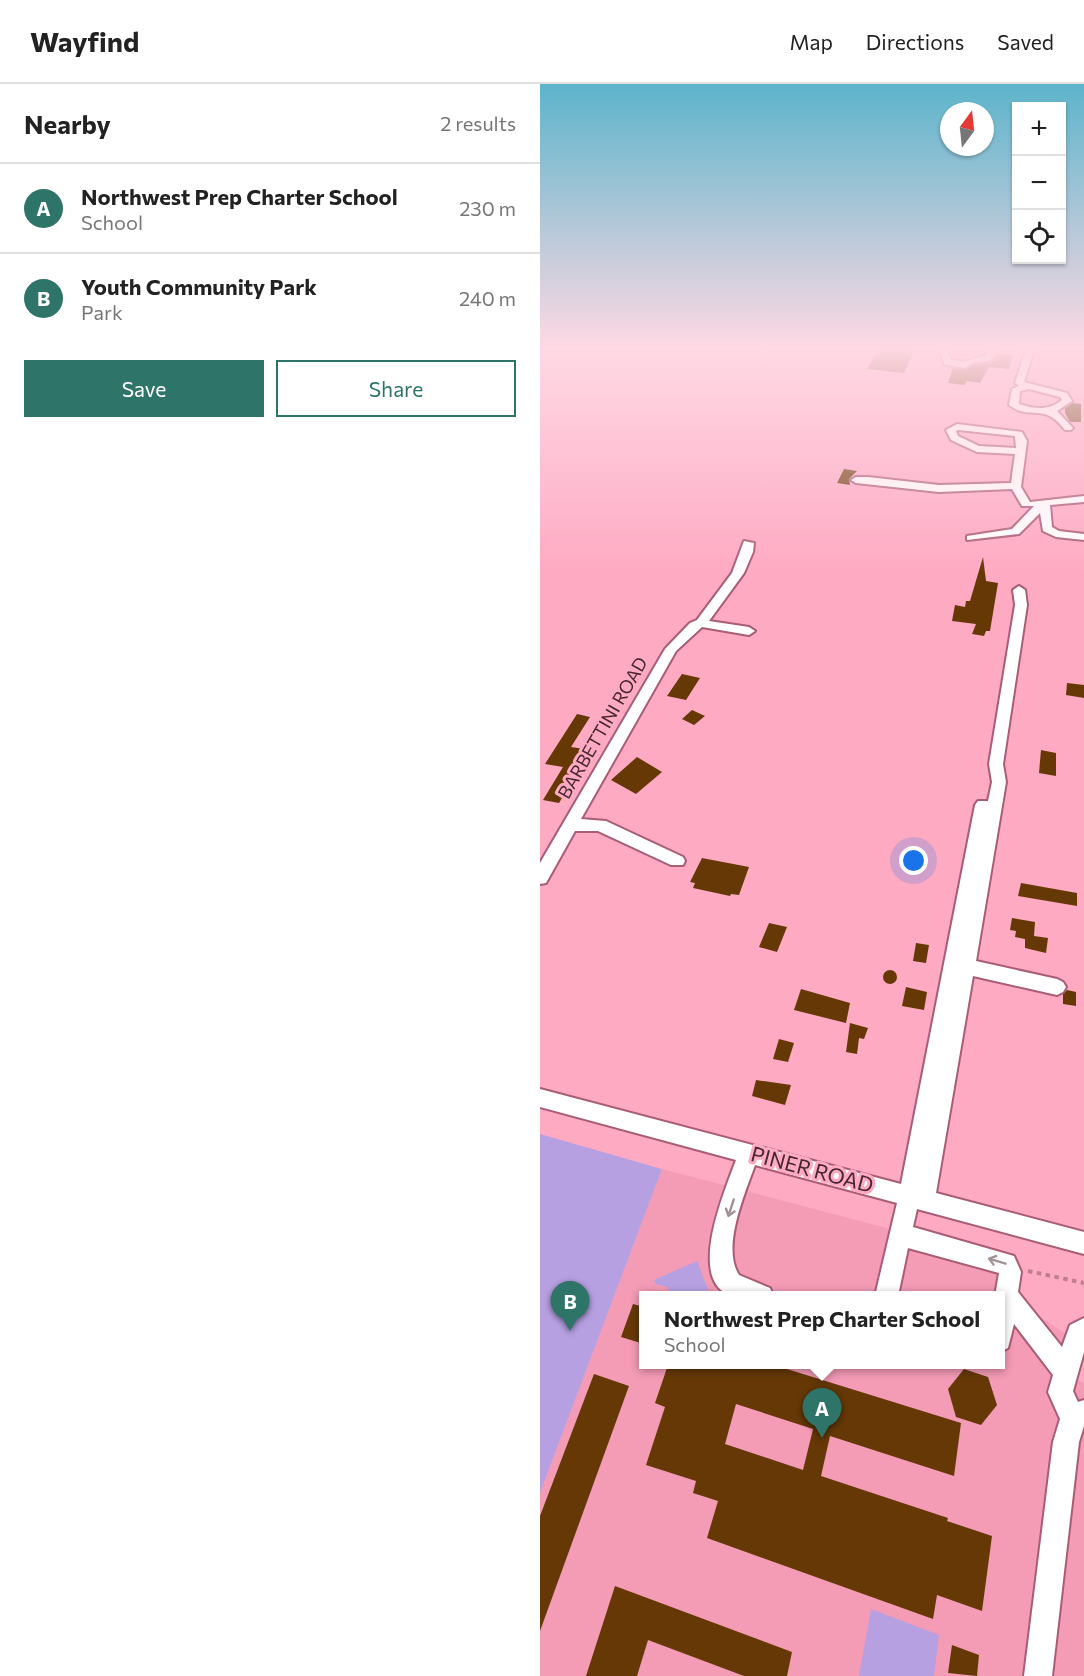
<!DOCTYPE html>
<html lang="en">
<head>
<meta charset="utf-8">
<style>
  :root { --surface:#fff; --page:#f2f2f2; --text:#222; --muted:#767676; --line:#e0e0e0; --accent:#2f7468 }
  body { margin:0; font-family:Commissioner,sans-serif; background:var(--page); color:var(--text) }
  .controls { position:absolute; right:18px; top:18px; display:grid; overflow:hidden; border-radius:0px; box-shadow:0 2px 4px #0004 }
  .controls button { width:54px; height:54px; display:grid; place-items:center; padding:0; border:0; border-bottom:2px solid var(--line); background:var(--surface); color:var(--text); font:30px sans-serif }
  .compass { position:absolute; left:400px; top:18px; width:54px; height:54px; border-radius:50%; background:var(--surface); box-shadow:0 2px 4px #0004; rotate:15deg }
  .you { position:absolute; left:374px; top:777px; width:21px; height:21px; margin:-15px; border:4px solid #fff; border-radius:50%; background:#1a73e8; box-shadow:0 0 0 9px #1a73e833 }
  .badge { display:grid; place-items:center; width:39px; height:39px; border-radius:50%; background:var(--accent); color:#fff; font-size:20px; font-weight:700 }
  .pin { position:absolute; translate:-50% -50px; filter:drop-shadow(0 2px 3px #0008) }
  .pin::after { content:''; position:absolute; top:32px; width:21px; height:18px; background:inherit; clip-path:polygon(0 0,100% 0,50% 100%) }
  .popup { position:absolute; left:99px; top:1207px; width:366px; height:78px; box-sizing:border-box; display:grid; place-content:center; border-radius:0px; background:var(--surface); filter:drop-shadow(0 2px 4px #0005); font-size:20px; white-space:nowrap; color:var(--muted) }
  .popup b { font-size:22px; color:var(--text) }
  .popup::after { content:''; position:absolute; left:50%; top:100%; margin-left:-12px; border:12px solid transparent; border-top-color:var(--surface) }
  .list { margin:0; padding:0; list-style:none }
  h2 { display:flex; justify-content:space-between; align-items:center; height:78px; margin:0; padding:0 24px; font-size:26px }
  h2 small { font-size:20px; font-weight:400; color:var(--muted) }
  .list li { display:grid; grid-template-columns:39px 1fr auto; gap:18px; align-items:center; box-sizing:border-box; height:90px; padding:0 24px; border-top:2px solid var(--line) }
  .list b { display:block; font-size:22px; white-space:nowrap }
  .list p { margin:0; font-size:20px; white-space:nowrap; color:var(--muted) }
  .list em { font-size:20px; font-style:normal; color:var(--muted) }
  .actions { display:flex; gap:12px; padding:18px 24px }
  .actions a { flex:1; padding:14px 0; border:2px solid var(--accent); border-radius:0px; text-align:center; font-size:21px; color:var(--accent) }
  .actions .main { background:var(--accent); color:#fff }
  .icon { flex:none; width:33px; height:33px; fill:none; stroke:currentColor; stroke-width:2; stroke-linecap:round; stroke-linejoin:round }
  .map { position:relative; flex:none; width:544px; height:1592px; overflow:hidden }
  header { display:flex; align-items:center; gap:36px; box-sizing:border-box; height:84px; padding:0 30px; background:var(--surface); border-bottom:2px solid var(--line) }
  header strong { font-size:28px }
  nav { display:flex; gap:33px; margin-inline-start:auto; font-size:21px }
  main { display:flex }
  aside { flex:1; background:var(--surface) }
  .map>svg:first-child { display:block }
  .built { fill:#f49bb6; fill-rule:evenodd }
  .green { fill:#b7a0e2 }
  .building { fill:#653806; fill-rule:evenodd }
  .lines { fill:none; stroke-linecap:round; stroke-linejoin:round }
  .minor-casing { stroke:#a95d75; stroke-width:4 }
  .path { stroke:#c07e92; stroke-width:4; stroke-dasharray:4.5 4.5; stroke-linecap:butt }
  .minor { fill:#fff; fill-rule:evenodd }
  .oneway { stroke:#a29298 }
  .labels { text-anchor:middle; stroke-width:6; stroke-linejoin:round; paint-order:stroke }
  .street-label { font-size:18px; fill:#462630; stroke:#feaac3 }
  .near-street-label { font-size:21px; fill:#462630; stroke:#feaac3 }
</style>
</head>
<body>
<header>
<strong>Wayfind</strong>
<nav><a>Map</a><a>Directions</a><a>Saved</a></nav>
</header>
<main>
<aside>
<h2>Nearby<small>2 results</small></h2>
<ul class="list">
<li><span class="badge">A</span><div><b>Northwest Prep Charter School</b><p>School</p></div><em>230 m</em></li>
<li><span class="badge">B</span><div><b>Youth Community Park</b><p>Park</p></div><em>240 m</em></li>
</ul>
<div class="actions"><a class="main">Save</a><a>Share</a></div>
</aside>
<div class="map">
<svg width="544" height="1592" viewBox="0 0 544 1592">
  <rect width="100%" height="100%" fill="#feaac3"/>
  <path class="built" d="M122 1085 475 1178 476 1217 532 1254 526 1291 544 1299V1592H0V1409ZM104 1212H460V1280H104Z"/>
  <g class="green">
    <polygon points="0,1050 122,1085 0,1409"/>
    <polygon points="157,1177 170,1211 132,1211 127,1203 116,1200 114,1196"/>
    <polygon points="331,1525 399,1551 394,1592 319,1592"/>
  </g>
  <g class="building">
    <polygon points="338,266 374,266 364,289 327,285"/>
    <polygon points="459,270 473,271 469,285 449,283 440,299 427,297 424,301 408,299 413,284 425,286 434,281 451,278"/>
    <polygon points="533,319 541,320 541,338 530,338 525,329 525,324"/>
    <polygon points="304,385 317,387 309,395 310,401 297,399"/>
    <polygon points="443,473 446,497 458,499 450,547 446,547 444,552 432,550 436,540 412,537 415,521 425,523 426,517 430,517"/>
    <polygon points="142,590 160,594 146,616 127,612"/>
    <polygon points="527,599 544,601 544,614 526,611"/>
    <polygon points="152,626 165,632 154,641 142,635"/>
    <polygon points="37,630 50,633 31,663 51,666 19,719 3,716 23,683 5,680"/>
    <polygon points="501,666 516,669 516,692 499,689"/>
    <polygon points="97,673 122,688 96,710 71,696"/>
    <polygon points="162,774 209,783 199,811 191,810 190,812 153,804 155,799 150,798"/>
    <polygon points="481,799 537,809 537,822 478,812"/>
    <polygon points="472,834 495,838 494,852 508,854 506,869 485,864 485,855 475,853 476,847 470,846"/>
    <polygon points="229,839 247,843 237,868 219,863"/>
    <polygon points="376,859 389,861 386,879 373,877"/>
    <circle cx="350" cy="893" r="7"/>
    <polygon points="366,903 387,908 384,926 362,922"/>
    <polygon points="261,905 310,919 306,939 254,926"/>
    <polygon points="527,906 536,908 536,922 523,920 523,910"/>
    <polygon points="310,939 328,944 324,955 319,954 317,970 306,968"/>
    <polygon points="239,955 254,959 248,978 233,975"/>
    <polygon points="216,996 251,1001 245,1021 212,1012"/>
    <polygon points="93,1220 104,1223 104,1260 81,1253"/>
    <path d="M128 1281H234L421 1339 414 1392 290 1352 281 1392 408 1434 407 1437 452 1452 442 1527 397 1511 393 1535 167 1454 178 1417 153 1409 156 1397 106 1381 125 1323 115 1319ZM196 1320 273 1345 263 1386 185 1360Z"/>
    <polygon points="424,1285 448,1293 457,1321 441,1341 416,1333 408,1305"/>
    <polygon points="54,1290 89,1302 0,1547 0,1432"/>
    <polygon points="75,1502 252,1568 247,1592 204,1592 108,1556 97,1592 46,1592"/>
    <polygon points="412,1561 439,1571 437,1592 408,1589"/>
  </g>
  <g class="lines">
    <g class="minor-casing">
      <g id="minor">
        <polygon points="400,266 408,266 411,276 423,278 445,272 449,266 457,266 451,276 433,279 425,284 404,280"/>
        <path d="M486 266H494L484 298 527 309 532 317 517 327 533 344 531 346H525C503 317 492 338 469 321L472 305 479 302 475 299ZM489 305 520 313 522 316C509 327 494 325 479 320L480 307Z"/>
        <path d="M417 340 482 348 487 357 481 403 490 418 544 412V418L510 421 512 443 519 447 544 450V456L516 453 503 447 500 429 479 450 427 456V452L472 445 494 422H482L472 405 399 408 316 399 311 396 316 393H328L399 401 471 399 475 370 437 368 411 356 406 346ZM418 346 475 352 476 364 439 362 418 352 416 347Z"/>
        <polygon points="204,457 214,459 213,468 204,489 169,537 209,543 215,547 209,551 162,543 136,567 41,735 66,737 143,773 145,777 143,781 131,781 58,747 35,747 6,799 0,800 0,779 125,565 150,539 157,536 192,489"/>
        <path d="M479 502 485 506 487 521 463 680 466 698 436 877 517 895 523 898 526 903 523 908 517 911 433 892 396 1109 544 1148V1170L377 1125 373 1143 474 1172 481 1188 478 1208 522 1263 530 1241 544 1234V1268L533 1307 538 1318 544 1316V1342L539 1358 512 1592H484L513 1358 520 1335 508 1308 513 1291 474 1240 468 1264 460 1268V1212H455L459 1189 368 1164 358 1212H335L357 1119 215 1081C205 1109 181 1164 199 1191L230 1204 233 1212C221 1212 199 1216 187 1210 148 1191 186 1104 196 1076L0 1023V1005L361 1100 435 721 438 717H448L452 698 449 680 475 521 473 506Z"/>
      </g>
    </g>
    <polyline class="path" points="488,1187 544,1199"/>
    <use href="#minor" class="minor"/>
  </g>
  <defs><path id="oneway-shaft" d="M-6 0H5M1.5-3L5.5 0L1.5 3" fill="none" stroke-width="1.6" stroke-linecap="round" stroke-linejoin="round" transform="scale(1.5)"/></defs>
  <g class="oneway">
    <use href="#oneway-shaft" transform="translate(191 1124) rotate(108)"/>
    <use href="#oneway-shaft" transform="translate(457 1177) rotate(-163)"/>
  </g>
  <linearGradient id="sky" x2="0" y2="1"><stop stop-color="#5cb4cb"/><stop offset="0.54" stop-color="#ffd9e4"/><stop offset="1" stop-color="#ffd9e4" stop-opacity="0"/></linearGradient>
  <rect width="544" height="489" fill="url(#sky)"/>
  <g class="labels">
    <g class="street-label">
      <text transform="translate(63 644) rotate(-60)" y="6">BARBETTINI ROAD</text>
    </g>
    <g class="near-street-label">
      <text transform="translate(272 1086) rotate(15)" y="7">PINER ROAD</text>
    </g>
  </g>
</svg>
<div class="controls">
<button>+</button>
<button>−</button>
<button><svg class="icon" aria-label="locate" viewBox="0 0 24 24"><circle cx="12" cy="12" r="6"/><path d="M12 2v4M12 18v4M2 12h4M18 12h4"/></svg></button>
</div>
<svg class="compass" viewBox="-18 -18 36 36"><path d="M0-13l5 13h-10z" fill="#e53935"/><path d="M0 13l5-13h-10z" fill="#767676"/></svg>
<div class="you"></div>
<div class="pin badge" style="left:282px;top:1354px">A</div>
<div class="popup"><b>Northwest Prep Charter School</b>School</div>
<div class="pin badge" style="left:30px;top:1247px">B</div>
</div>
</main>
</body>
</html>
